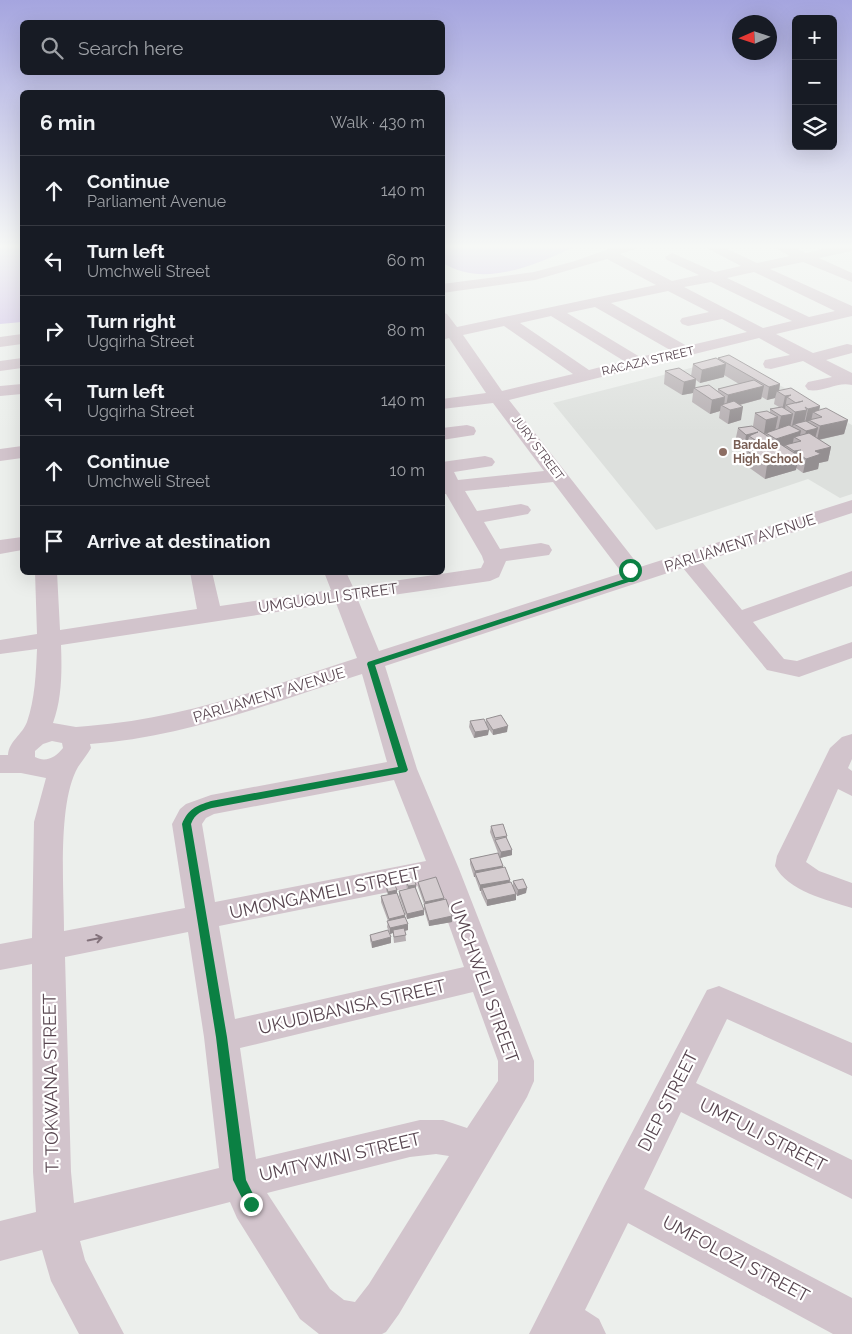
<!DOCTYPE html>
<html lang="en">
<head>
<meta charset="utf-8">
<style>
  :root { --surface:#171b24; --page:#242831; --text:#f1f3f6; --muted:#9ea1a6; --line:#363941 }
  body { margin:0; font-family:Raleway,sans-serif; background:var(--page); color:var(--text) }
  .controls { position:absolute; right:15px; top:15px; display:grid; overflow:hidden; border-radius:8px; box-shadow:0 5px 20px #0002 }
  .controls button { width:45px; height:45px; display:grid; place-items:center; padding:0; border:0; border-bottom:1px solid var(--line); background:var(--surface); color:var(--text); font:25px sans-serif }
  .compass { position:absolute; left:732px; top:15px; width:45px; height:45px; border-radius:50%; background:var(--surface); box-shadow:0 5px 20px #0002; rotate:267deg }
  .stop { position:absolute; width:15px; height:15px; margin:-11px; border:4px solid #0b8043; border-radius:50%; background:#fff }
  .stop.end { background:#0b8043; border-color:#fff; box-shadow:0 1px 5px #0008 }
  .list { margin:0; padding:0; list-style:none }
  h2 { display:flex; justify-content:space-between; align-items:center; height:65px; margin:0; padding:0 20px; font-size:21px }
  h2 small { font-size:16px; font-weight:400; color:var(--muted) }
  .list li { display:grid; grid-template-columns:32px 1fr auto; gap:15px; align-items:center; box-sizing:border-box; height:70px; padding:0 20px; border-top:1px solid var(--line) }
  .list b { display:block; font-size:19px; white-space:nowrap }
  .list p { margin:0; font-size:16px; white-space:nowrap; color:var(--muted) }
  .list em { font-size:16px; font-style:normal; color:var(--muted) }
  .icon { flex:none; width:28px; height:28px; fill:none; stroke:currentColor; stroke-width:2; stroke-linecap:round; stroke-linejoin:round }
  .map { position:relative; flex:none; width:852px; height:1334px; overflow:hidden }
  .search { position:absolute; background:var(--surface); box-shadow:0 5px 20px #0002; left:20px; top:20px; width:425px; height:55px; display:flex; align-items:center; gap:12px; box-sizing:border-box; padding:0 18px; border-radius:8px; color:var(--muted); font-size:19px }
  .panel { position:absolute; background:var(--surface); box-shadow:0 5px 20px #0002; left:20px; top:90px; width:425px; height:485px; border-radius:8px }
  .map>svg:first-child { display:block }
  .education { fill:#dde0dd }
  .green { fill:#cebee9 }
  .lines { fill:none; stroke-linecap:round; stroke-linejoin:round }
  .minor { fill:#d2c4cc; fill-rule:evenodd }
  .wall { fill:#b6afb2; fill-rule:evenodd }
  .shaded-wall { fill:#948f91 }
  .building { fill:#d4cccf; stroke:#948f91 }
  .oneway { stroke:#83727b }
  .route { fill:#0b8043 }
  .education-dot { fill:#8d6e63; stroke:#fff; stroke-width:2 }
  .labels { text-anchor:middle; stroke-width:4.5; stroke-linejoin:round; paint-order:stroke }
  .far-street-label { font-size:12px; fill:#584650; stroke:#fff }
  .far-education-label { font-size:12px; font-weight:bold; fill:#785e54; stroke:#fff; text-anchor:start }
  .street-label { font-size:15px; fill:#584650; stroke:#fff }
  .near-street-label { font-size:18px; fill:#584650; stroke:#fff }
</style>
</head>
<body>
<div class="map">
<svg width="852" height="1334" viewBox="0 0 852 1334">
  <rect width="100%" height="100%" fill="#ecefec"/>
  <polygon class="education" points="730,358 852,425 852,494 840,498 808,479 656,530 553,403"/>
  <g class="green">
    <polygon points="0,245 22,245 22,322 0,324"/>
    <path d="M443 245H578C538 264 484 289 443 263Z"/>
  </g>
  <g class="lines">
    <g class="minor">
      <path d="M619 245H639L638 248 620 254 672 281 699 275 667 260 665 257 672 253 715 272 741 266 701 245H719L757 263 790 256 770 245H789L806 253 840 245H852V251L819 258 852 273V282L803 262 770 269 852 306V316L776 334 813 353 847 344 852 345V353L826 360 852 373V385C837 381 823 393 808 390L805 386 808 382 832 377 803 361 771 369 765 368 763 364 765 360 790 355 759 338 509 400 640 567 852 500V513L702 562 742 610 852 571V586L753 622 784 659 797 661 852 642V658L799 677 767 670 683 568 385 666 417 769 459 869 534 1061V1081L527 1097 399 1314 386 1332 382 1334H319L300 1319 237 1218 230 1202 80 1241 85 1260 124 1334H79L51 1281 42 1250 0 1261V1221L36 1212 33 1172 32 964 0 970V944L32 938 34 822 46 778 21 773H0V755H8C9 741 22 735 27 722 35 699 36 673 37 649L0 654V640L37 634 35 572H57L60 630 197 609 190 572H212L220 606 331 590 324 572H346L353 587 481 568 484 562 482 556 446 494H442V462L485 456 492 458 495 462 492 466 454 472 458 480 544 471 493 403 442 409V399L486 393 449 338 442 340V312L447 314 457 327 656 285 607 259 535 280 442 293V284L534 272 575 261ZM754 272 835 311 809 317 727 278ZM711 282 792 321 763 328 684 287ZM668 291 709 312 682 318 680 321 682 324 688 326 722 319 747 332 687 346 611 303ZM595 307 670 350 640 357 567 313ZM551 316 624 361 589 370 520 323ZM504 326 573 374 502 391 463 335ZM553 482 622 573 379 651 358 600 490 581 499 577 506 561 549 555 552 550 549 545 541 543 500 549 484 522 528 514 531 510 528 506 521 504 477 511 465 491ZM336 603 357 658C267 687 183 719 88 726L76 727 53 723C62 699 62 671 61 645ZM362 674 387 762 211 795 186 804 180 809 172 824 185 908 64 931C64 889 57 803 78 767 82 761 87 755 91 748L90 744C184 737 272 703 362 674ZM52 741 62 743 63 748C56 757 46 763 35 757V751L43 744ZM394 780 426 861 215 902 202 824 206 818 214 814ZM434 883 464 967 235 1019 219 926ZM188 932 204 1037 219 1168 74 1203 71 1172 65 957ZM473 992 498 1061V1081L467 1128 443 1120H420L256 1159 240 1048ZM436 1154 449 1156 369 1284 355 1302 344 1300 330 1289 267 1193 410 1157Z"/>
      <polygon points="22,334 22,344 0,347 0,337"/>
      <polygon points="22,358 22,368 0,371 0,361"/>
      <polygon points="22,384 22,394 0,396 0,386"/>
      <polygon points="467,425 474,427 476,431 474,435 442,440 442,428"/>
      <polygon points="22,446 22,458 0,461 0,449"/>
      <polygon points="22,537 22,550 0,554 0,540"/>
      <path d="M852 734V759L848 768 852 771V796L838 789 806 862 819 871 852 883V908C827 900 788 891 775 866L777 856 830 748 842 737Z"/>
      <polygon points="719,986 852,1043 852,1076 727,1019 696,1083 852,1160 852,1199 681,1112 644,1189 852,1298 852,1334 833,1334 628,1223 585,1310 599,1319 606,1334 529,1334 605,1184 707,990"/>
    </g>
  </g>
  <g class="wall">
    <path d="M718 358 779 390 820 406 819 410 848 420 844 434 819 440 831 447 828 461 819 463 818 469 803 473 796 468V470L765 479 744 464 746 450H747L746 449 747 448 744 449 735 442 738 428 753 426 755 413 770 412V409L779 407 774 404 775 398 767 400 762 397 761 399 740 405 741 420 728 424 719 418 720 411 710 414 692 402 693 393 682 395 664 384 665 371 691 376 693 364 718 359ZM724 375 739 384 718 389V391L695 388 696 380 700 383 724 377Z"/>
    <polygon points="486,719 507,732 493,735 486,725 488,735 474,738 469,727 470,721 486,724"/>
    <polygon points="491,826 507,836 507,839 512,850 512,855 500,858 503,868 510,882 513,887 513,881 526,893 517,896 514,890 516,900 487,906 481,893 481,891 480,891 475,877 474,877 470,864 470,859 498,853 495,845 490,832"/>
    <polygon points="406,879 416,885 416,888 424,915 407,919 399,896 399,891 407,889 406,885"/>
    <polygon points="418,882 444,900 452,916 452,922 429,926 424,909 424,904 418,887"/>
    <polygon points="386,885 397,893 405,915 408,930 405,931 406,941 394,943 393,933 390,934 387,927 388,921 381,902 381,896 388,895 386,890"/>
    <polygon points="370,935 391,937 391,943 372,948 370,940"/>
  </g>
  <g class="shaded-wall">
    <polygon points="726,364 724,377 700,383 702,370"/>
    <polygon points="696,379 695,389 694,388 693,393 682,395 684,382"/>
    <polygon points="780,384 779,392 777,391 775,398 767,400 769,387"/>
    <polygon points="764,386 761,399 727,408 726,407 728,395"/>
    <polygon points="791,395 787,397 785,409 782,410 785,396"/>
    <polygon points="725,397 724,406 721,405 720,411 710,414 712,400"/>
    <polygon points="820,406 818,415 813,412 811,421 809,420 809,421 805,423 808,409"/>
    <polygon points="743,407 741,420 728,424 730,410"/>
    <polygon points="807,410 804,423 794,424 794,425 792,426 795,412"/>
    <polygon points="793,414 790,427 778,430 781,416"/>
    <polygon points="778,417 775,431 764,434 766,420"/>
    <polygon points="848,420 844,434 817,440 820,426"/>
    <polygon points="818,428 814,442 803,445 806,431"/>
    <polygon points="801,431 799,440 794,437 792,447 785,445 784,450 774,453 776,439"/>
    <polygon points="758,432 749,436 747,448 744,449 746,435"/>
    <polygon points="772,439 769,453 756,456 758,442"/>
    <polygon points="831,447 828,461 819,463 818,469 803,473 806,459 815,451"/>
    <polygon points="801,450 796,452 795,457 799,456 796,470 765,479 767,465 792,458 794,451"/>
    <polygon points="508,726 507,732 493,735 493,730"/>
    <polygon points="489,730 488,735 474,738 475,732"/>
    <polygon points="512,850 512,855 500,858 501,852"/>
    <polygon points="503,866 503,872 475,873 475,877 474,877 475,871"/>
    <polygon points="510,880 509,885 482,888 481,891 480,891 480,885"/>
    <polygon points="416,885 416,890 408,892 408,886"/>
    <polygon points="527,888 526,893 517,896 518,890"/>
    <polygon points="397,890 397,896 388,898 388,892"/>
    <polygon points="516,894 516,900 487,906 487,900"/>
    <polygon points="444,898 444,903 425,907 425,902"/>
    <polygon points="424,910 424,915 407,919 407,914"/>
    <polygon points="405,915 405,921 389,925 389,919"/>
    <polygon points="452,916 452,922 429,926 429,921"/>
    <polygon points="408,924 408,930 393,933 393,930 393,933 390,934 390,928"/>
    <polygon points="391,937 391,943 372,948 372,942"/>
  </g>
  <g class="building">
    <polygon points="729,355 780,384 769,387 718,358"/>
    <polygon points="716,358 726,364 702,370 693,364"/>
    <polygon points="679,368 696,379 684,382 665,371"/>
    <polygon points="754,380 764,386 728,395 718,389"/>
    <polygon points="709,385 725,397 712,400 694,388"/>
    <polygon points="791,388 820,406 808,409 805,407 807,410 795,412 786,405 803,401 796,403 787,397 791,395 785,396 777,391"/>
    <polygon points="734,401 743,407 730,410 721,405"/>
    <polygon points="782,407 793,414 781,416 770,409"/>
    <polygon points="826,408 848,420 820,426 809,420 822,417 813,412"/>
    <polygon points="767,411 778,417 766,420 755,413"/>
    <polygon points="806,421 818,428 806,431 794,424"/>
    <polygon points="789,425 801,431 776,439 766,433"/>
    <polygon points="752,426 772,439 758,442 749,436 758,432 746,435 738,428"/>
    <polygon points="809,433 831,447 815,451 821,454 806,459 796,452 801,450 794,451 785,445 801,441 794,437"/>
    <polygon points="777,442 799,456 767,465 746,450"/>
    <polygon points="501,715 508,726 493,730 486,719"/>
    <polygon points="484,719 489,730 475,732 470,721"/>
    <polygon points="503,824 507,836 495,838 491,826"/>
    <polygon points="506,837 512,850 501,852 495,840"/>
    <polygon points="498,853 503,866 475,871 470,859"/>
    <polygon points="505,867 510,880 480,885 475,873"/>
    <polygon points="436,877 444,898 425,902 418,882"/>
    <polygon points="414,878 416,885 408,886 406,879"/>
    <polygon points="523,879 527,888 518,890 513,881"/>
    <polygon points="511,882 516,894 487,900 482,888"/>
    <polygon points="394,883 397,890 388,892 386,885"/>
    <polygon points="415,887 424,910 407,914 399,891"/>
    <polygon points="397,893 405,915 389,919 381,896"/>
    <polygon points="446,899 452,916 429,921 424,904"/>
    <polygon points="405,917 408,924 390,928 387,921"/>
    <polygon points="404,928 406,935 394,937 393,930"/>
    <polygon points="388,930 391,937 372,942 370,935"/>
  </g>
  <defs><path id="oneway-shaft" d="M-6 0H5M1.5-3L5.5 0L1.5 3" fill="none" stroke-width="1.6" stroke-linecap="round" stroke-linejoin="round" transform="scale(1.25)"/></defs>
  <use class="oneway" href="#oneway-shaft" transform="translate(95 939) rotate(-11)"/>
  <linearGradient id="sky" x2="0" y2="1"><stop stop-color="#a5a5df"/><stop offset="0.57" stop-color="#f6f8f6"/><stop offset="1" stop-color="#f6f8f6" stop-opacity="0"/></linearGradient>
  <rect width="852" height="432" fill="url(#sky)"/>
  <path class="route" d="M627 568H632L639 578 638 579 375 665 408 770 406 772 212 808C202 811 195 813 191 824L227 1037 246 1180 258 1204 256 1208 251 1210 247 1208 233 1180 216 1037 182 824C188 809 196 806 211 801L398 767 367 664 368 662 631 577 626 570Z"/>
  <circle class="education-dot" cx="723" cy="452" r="5"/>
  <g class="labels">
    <g class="far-street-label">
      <text transform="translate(648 361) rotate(-13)" y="4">RACAZA STREET</text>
      <text transform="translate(538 448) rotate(53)" y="4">JURY STREET</text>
    </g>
    <g class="far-education-label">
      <text x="733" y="449">Bardale<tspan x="733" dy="14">High School</tspan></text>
    </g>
    <g class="street-label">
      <text transform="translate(740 543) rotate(-18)" y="5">PARLIAMENT AVENUE</text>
      <text transform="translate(328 598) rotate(-8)" y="5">UMGUQULI STREET</text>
      <text transform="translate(269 695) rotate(-17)" y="5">PARLIAMENT AVENUE</text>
    </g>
    <g class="near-street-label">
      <text transform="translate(325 893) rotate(-12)" y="6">UMONGAMELI STREET</text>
      <text transform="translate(484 982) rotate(70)" y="6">UMCHWELI STREET</text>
      <text transform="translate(352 1007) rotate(-13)" y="6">UKUDIBANISA STREET</text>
      <text transform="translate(51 1083) rotate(-91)" y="6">T. TOKWANA STREET</text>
      <text transform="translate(668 1101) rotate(-63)" y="6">DIEP STREET</text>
      <text transform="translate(763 1135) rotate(27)" y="6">UMFULI STREET</text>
      <text transform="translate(340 1157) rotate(-13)" y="6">UMTYWINI STREET</text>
      <text transform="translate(736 1259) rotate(28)" y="6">UMFOLOZI STREET</text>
    </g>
  </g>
</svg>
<div class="controls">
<button>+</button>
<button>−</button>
<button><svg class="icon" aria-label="layers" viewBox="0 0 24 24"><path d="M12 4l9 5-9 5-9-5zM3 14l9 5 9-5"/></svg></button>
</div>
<svg class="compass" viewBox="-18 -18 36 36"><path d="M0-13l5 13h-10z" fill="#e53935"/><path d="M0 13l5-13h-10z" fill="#9ea1a6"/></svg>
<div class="stop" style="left:630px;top:570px"></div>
<div class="stop end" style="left:251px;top:1204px"></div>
<div class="search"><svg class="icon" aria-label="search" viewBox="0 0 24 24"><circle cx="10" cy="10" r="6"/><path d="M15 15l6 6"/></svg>Search here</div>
<section class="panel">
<h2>6 min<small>Walk · 430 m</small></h2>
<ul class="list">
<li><svg class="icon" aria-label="ahead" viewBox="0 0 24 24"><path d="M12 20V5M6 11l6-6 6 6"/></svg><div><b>Continue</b><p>Parliament Avenue</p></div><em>140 m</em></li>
<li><svg class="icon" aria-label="left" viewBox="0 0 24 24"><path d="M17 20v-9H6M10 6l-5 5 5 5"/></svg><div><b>Turn left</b><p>Umchweli Street</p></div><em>60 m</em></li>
<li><svg class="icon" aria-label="right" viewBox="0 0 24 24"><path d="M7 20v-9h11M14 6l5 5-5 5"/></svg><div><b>Turn right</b><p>Ugqirha Street</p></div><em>80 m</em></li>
<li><svg class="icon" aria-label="left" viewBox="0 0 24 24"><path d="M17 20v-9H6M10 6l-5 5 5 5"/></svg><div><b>Turn left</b><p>Ugqirha Street</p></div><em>140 m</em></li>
<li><svg class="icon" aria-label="ahead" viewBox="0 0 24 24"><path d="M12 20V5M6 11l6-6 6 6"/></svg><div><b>Continue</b><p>Umchweli Street</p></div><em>10 m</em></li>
<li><svg class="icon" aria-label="arrive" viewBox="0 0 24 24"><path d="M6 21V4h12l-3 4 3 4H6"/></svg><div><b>Arrive at destination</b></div></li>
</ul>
</section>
</div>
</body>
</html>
